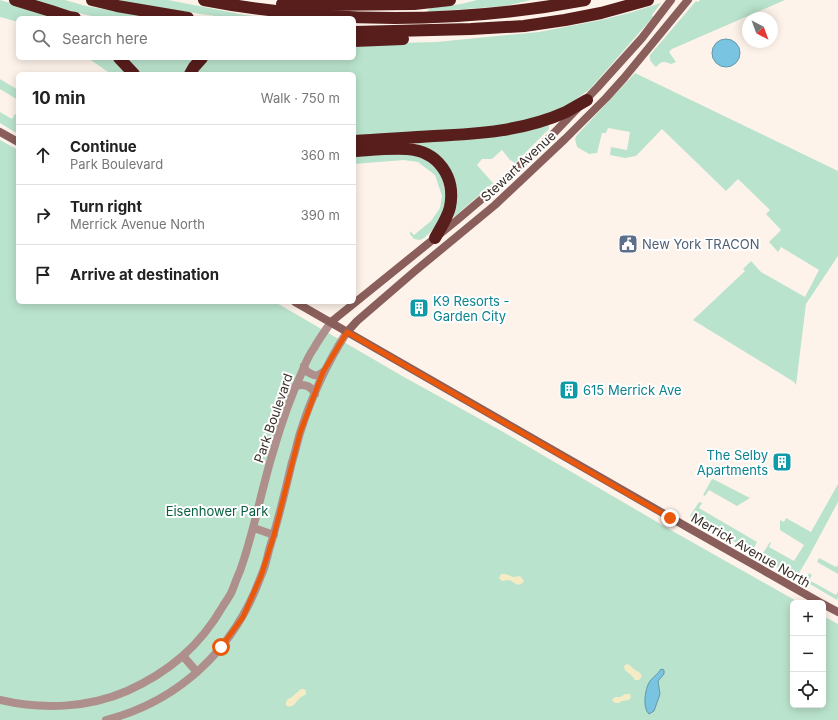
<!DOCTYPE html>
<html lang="en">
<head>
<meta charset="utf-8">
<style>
  :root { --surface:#fff; --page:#f2f2f2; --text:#222; --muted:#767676; --line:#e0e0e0 }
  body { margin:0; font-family:Inter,sans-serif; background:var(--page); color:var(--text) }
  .controls { position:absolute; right:12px; bottom:12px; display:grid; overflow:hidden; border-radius:6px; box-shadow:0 2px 10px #0003 }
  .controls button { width:36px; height:36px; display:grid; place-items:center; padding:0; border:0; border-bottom:1px solid var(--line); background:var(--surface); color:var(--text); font:20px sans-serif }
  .compass { position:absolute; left:742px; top:12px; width:36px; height:36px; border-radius:50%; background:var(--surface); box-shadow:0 2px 10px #0003; rotate:139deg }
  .stop { position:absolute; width:12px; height:12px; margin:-9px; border:3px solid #ea580c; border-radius:50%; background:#fff }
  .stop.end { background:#ea580c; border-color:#fff; box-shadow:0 1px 4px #0008 }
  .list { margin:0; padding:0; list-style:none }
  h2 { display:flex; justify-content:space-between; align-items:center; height:52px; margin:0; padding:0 16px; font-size:17px }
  h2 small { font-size:13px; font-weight:400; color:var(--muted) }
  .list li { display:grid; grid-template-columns:26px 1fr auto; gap:12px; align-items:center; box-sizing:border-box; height:60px; padding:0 16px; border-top:1px solid var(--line) }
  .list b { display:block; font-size:15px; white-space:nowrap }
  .list p { margin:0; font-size:13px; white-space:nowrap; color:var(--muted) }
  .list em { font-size:13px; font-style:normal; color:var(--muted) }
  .icon { flex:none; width:22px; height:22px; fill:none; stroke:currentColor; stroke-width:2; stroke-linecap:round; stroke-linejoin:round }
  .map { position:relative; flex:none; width:838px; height:720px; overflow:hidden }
  .search { position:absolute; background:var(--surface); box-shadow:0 2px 10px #0003; left:16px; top:16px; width:340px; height:44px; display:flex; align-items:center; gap:10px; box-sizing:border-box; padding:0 14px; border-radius:6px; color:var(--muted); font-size:15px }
  .panel { position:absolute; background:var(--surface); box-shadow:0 2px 10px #0003; left:16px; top:72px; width:340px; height:232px; border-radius:6px }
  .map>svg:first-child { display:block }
  .green { fill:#bae3cd }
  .sand { fill:#f5ecc6 }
  .water { fill:#79c4e0; stroke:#6697a8 }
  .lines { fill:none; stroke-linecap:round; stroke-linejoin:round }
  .minor { stroke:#ae8f8c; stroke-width:8 }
  .tertiary { stroke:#ae8f8c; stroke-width:8 }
  .secondary { stroke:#8a5f5b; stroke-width:8 }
  .motorway { stroke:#571e1c; stroke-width:12 }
  .route { stroke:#ea580c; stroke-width:5 }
  .labels { text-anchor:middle; stroke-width:4; stroke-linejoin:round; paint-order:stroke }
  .street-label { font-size:13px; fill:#392e26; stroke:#fff }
  .service-label { font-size:13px; fill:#4e5e75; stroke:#fff; text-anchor:start }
  .culture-label { font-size:13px; fill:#0d838f; stroke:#fff; text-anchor:start }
  .park-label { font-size:13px; fill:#085f41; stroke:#fff }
</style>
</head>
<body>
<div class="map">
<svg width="838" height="720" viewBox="0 0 838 720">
  <rect width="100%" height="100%" fill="#fef3ea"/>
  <g class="green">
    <polygon points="0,0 41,12 55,18 18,18 18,22 0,17"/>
    <polygon points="28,0 65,0 86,6 153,18 100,18 53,7"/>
    <polygon points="118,0 168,0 245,15 273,18 222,17 146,6"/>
    <polygon points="477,0 531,0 506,6 427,12 430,8 461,4"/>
    <path d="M700 0H785L672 49 669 52 676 62 671 64C664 61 661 61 656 67 652 63 649 61 650 55L696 1 698 2Z"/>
    <polygon points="661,3 652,15 653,17 590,89 564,108 508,127 354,138 354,74 196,74 199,68 210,58 354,58 354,44 436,42 539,32 601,20 629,13"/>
    <polygon points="88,58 114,58 129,74 111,74"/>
    <polygon points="124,58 199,58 188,74 140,74"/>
    <polygon points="635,73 838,171 838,256 806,304 796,385 794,382 693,320 745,271 743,269 751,261 761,272 805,297 819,270 781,247 778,252 769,242 781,230 766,214 770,210 738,179 726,191 662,129 636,156 625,158 610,155 611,147 627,150 630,132 608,128 606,133 602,133 597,153 589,154 577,147 575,139 577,135"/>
    <polygon points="0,79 18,90 18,100 0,89"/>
    <polygon points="0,112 12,119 15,114 18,115 18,134 0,123"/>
    <polygon points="549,124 549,129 515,163 510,160 502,150 492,159 482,159 477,165 493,183 454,217 452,216 455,213 453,211 455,184 417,146 418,142"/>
    <polygon points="0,140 18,150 18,302 275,302 404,377 498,429 676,533 800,603 793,603 793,705 823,705 823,616 838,624 838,720 0,720"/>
    <polygon points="406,152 419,155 442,173 447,205 436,227 424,238 420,240 414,239 410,234 410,231 414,235 431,221 440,208 442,196 435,175 418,162 404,160 354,164 354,155"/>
    <polygon points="712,479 715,480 750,498 737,506 709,490 705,496 703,495"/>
    <polygon points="838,484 838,502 808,558 796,578 760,558 770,542 771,543 769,547 794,561 804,545 780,530 780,520 784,522 786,518 811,532"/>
    <polygon points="699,502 702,503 699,508 757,542 752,552 690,516"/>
    <polygon points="819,558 836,567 838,565 838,574 817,562"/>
    <polygon points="809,573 812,575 809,580 836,595 838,591 838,597 837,600 805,581"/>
  </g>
  <g class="sand">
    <path d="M501 574H506L513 577 520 576 524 581C518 589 515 582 509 580 507 580 504 581 502 581L499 578Z"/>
    <path d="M627 664C631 665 631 667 634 669 637 672 640 671 642 676L639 680H635C634 678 633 677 632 676 629 672 624 672 624 666Z"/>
    <path d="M301 689H303L306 690V694C304 696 302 696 300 698 295 702 293 710 286 705V702L288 699 292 697 294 695Z"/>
    <path d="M626 694H630L631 697 629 700 622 701 619 703H615L612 700C614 697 616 697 620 697 622 696 624 694 626 694Z"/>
  </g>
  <g class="water">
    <circle cx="726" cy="53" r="14"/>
    <path d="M661 669 664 670V674L658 681 660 694 654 711 649 714C642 708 645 688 650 681 653 677 658 674 661 669Z"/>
  </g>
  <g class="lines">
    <g class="minor">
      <polyline points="254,528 274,535"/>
      <polyline points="183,656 197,672"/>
    </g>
    <g class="tertiary">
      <path d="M304 366 306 371C313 375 316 378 323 372"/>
      <path d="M295 387C302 383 311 385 315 394"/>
      <path d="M0 700C42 710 88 708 127 691 169 672 200 646 223 606 226 601 230 596 232 591 235 584 237 577 240 571 254 532 261 491 273 452 281 424 290 398 302 372 305 364 309 355 314 348 319 339 325 331 331 322"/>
      <path d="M106 720C180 701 235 648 261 576 265 568 267 559 269 550 278 521 285 492 292 462 295 453 297 443 300 433 311 398 327 363 347 332"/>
    </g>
    <g class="secondary">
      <polyline points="0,132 18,142"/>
      <polyline points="295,302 694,531 821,603"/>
      <polyline points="331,322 456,221 496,187 528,158 554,133 597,88 642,38 671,0"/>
      <polyline points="347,332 357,321 415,271 495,205 565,139 606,98 624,78 688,0"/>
      <polyline points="823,604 838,612"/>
    </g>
    <g class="motorway">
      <polyline points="15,0 51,11 69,17 75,18"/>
      <polyline points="92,0 117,6 188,18"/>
      <path d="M204 0C329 24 460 24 585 0"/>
      <polyline points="282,4 318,5 414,4 450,0"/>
      <polyline points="354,32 471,29 524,26 565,20 601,13 648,0"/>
      <polyline points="354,41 403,39"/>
      <polyline points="119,58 134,74"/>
      <polyline points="190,74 194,67 202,58"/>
      <path d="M354 141C381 139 407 138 434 136 478 134 524 131 566 112 573 108 580 104 587 100"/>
      <path d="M354 151C371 150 389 148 407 149 438 151 456 177 450 207 448 217 440 229 435 238"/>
    </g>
  </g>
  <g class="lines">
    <polyline class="route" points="221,647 243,617 261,576 274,535 300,433 323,372 347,332 670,518"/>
  </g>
  <defs>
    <g id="civic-square" transform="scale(1)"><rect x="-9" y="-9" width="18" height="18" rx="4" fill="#5c6f8a" stroke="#fff"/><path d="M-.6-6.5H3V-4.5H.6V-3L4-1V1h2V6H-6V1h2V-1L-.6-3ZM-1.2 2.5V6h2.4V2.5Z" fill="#fff"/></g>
    <g id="building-square" transform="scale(1)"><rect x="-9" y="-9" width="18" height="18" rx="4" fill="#0f9aa8" stroke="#fff"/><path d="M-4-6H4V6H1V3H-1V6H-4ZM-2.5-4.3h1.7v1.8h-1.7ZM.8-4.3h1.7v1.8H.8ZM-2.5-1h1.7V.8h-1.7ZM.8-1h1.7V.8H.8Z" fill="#fff"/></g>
  </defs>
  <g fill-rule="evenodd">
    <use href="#civic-square" x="628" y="244"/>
    <use href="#building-square" x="419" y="308"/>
    <use href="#building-square" x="569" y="390"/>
    <use href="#building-square" x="782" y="462"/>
  </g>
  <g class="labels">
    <g class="street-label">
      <text transform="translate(518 166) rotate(-43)" y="5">Stewart Avenue</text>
      <text transform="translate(273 418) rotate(-71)" y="5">Park Boulevard</text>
      <text transform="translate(751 550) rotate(30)" y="5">Merrick Avenue North</text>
    </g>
    <g class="service-label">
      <text x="642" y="249">New York TRACON</text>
    </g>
    <g class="culture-label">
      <text x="433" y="306">K9 Resorts -<tspan x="433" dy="15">Garden City</tspan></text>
      <text x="583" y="395">615 Merrick Ave</text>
      <text x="768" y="460" text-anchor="end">The Selby<tspan x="768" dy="15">Apartments</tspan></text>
    </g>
    <g class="park-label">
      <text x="217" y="516">Eisenhower Park</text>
    </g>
  </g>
</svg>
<div class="controls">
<button>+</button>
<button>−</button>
<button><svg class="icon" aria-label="locate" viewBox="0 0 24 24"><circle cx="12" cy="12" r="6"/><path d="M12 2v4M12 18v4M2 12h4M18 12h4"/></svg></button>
</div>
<svg class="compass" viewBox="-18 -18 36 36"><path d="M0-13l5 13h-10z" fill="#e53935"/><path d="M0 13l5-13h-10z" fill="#767676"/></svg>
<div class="stop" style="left:221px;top:647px"></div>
<div class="stop end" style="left:670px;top:518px"></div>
<div class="search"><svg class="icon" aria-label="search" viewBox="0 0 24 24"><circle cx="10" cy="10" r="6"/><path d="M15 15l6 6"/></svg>Search here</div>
<section class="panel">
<h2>10 min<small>Walk · 750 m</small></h2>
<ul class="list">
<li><svg class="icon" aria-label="ahead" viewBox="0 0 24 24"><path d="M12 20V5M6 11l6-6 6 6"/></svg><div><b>Continue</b><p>Park Boulevard</p></div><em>360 m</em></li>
<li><svg class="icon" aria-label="right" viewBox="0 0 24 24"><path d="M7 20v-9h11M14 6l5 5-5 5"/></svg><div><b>Turn right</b><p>Merrick Avenue North</p></div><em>390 m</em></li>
<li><svg class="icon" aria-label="arrive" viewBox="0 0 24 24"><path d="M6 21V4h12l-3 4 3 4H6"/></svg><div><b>Arrive at destination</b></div></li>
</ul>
</section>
</div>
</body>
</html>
